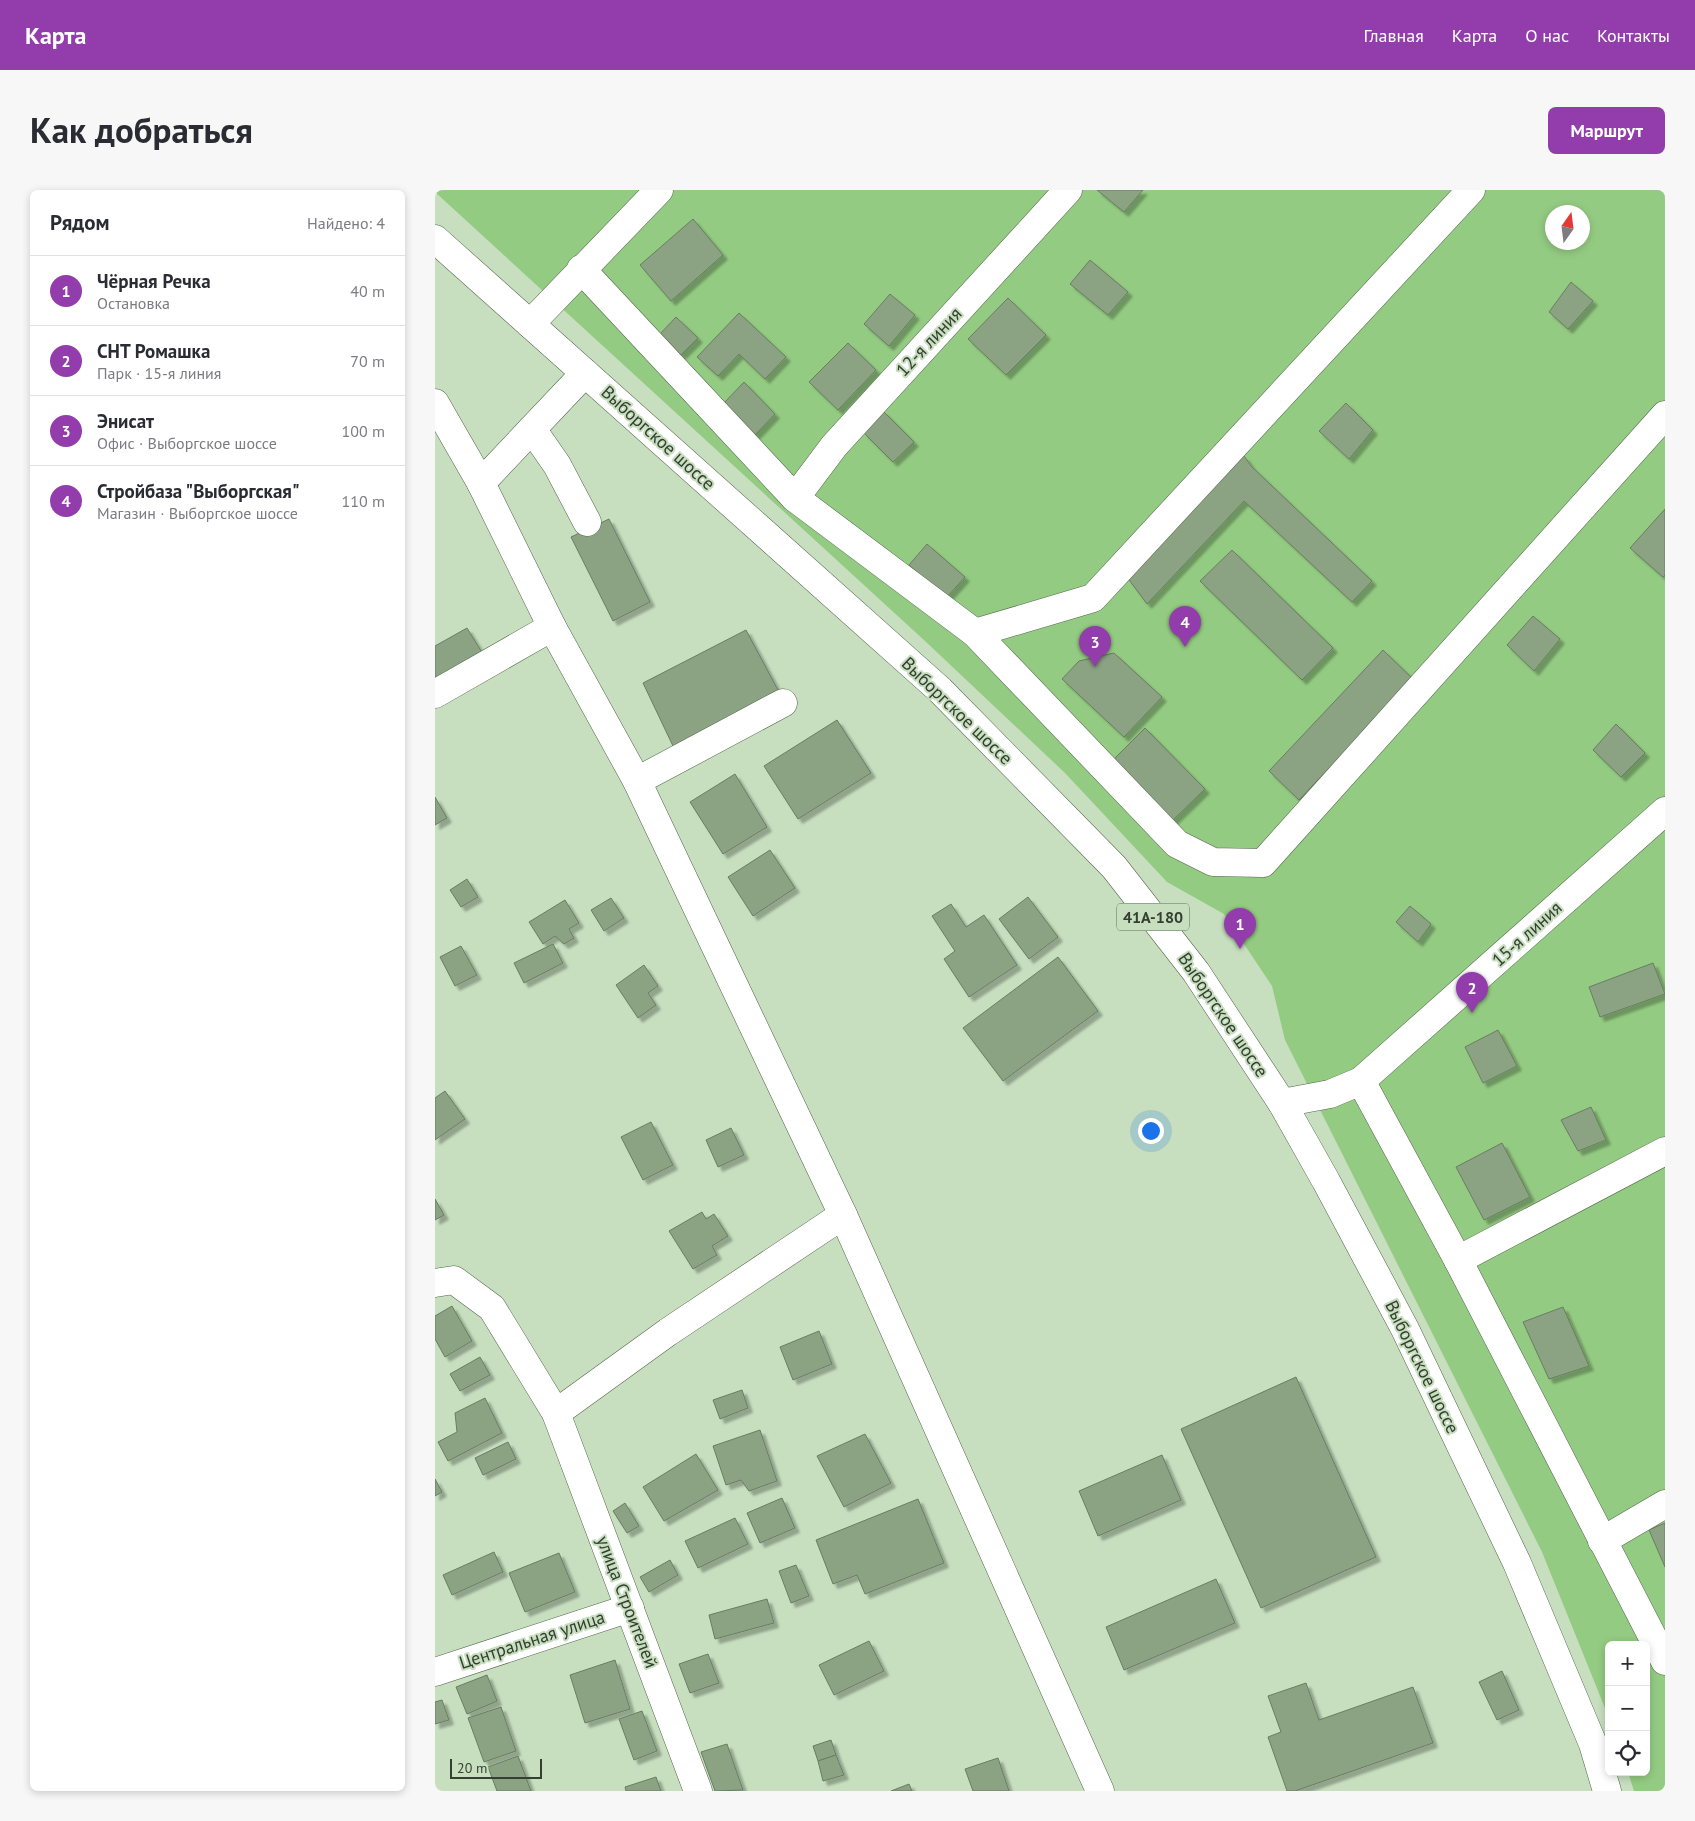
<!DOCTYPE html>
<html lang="ru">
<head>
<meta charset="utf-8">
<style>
  :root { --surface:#fff; --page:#f7f7f7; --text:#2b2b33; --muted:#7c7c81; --line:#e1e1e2; --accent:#923dab }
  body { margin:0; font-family:"PT Sans",sans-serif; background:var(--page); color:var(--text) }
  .controls { position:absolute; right:15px; bottom:15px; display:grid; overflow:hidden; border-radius:8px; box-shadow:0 2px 8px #0003 }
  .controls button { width:45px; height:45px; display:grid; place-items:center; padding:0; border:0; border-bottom:1px solid var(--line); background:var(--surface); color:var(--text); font:25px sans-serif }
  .compass { position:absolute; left:1110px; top:15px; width:45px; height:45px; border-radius:50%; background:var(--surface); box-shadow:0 2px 8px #0003; rotate:14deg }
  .scale { position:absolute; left:15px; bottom:12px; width:92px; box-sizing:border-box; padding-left:5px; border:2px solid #343e31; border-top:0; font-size:14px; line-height:18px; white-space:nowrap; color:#343e31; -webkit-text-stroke:4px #c7dfbf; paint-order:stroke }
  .you { position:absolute; left:715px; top:940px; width:18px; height:18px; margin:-12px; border:4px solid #fff; border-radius:50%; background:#1a73e8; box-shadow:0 0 0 8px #1a73e833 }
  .badge { display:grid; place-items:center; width:32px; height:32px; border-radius:50%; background:var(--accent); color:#fff; font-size:16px; font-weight:700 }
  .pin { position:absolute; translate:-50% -41px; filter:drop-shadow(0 1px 2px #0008) }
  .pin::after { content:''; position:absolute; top:26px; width:18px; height:15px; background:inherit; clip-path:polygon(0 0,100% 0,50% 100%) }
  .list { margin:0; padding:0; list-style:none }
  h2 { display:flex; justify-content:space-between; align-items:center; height:65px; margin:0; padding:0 20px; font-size:21px }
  h2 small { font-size:16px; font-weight:400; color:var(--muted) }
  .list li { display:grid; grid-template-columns:32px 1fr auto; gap:15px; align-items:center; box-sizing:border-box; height:70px; padding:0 20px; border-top:1px solid var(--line) }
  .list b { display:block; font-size:19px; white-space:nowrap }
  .list p { margin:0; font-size:16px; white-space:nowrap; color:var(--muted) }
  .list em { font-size:16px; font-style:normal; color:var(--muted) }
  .icon { flex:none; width:28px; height:28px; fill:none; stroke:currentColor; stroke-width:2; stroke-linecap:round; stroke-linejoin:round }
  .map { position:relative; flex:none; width:1230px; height:1601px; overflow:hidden; border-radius:8px }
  header { display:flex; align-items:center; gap:30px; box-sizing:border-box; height:70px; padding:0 25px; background:var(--accent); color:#fff }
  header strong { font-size:24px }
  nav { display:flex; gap:28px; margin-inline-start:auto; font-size:18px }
  .intro { display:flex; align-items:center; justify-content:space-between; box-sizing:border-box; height:120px; padding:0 30px }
  h1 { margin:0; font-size:35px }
  .button { padding:12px 22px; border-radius:8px; background:var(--accent); color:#fff; font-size:18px; font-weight:700 }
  main { display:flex; gap:30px; padding:0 30px }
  aside { flex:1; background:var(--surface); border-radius:8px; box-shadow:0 2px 8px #0003 }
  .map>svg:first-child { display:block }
  .green { fill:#94cb82; fill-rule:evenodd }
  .building { fill:#8ba283; stroke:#687e61; filter:url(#shadow) }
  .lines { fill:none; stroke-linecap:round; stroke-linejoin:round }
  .minor-casing { stroke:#52674b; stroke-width:29 }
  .major-casing { stroke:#52674b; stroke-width:29 }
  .minor { stroke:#fff; stroke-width:28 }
  .major { stroke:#fff; stroke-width:28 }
  .labels { text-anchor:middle; stroke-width:4; stroke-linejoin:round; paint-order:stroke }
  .shield { fill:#c7dfbf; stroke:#606e5c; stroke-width:1 }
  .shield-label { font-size:16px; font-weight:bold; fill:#343e31 }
  .street-label { font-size:18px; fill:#343e31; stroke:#c7dfbf }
</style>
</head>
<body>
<header>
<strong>Карта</strong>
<nav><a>Главная</a><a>Карта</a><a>О нас</a><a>Контакты</a></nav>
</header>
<div class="intro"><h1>Как добраться</h1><a class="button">Маршрут</a></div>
<main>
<aside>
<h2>Рядом<small>Найдено: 4</small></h2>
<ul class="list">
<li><span class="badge">1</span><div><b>Чёрная Речка</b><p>Остановка</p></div><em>40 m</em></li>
<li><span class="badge">2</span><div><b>СНТ Ромашка</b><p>Парк · 15-я линия</p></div><em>70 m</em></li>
<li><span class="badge">3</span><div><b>Энисат</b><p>Офис · Выборгское шоссе</p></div><em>100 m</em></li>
<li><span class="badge">4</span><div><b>Стройбаза &quot;Выборгская&quot;</b><p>Магазин · Выборгское шоссе</p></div><em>110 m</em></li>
</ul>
</aside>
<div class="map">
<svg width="1230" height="1601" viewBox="0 0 1230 1601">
  <defs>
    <filter id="shadow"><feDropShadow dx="4.5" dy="4.5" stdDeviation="1" flood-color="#0004"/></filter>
  </defs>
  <rect width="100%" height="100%" fill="#c7dfbf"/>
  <path class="green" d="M0 0H1230V1601H1199L1193 1582H1211V1455H1174V1528L1107 1362 850 850 837 796 789 724 732 692 630 583 490 451 0 2ZM1118 22H1148V52H1118Z"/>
  <g class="building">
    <polygon points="662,0 708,0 689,22"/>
    <polygon points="258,29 288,65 236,111 205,75"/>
    <polygon points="655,70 693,102 673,125 635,94"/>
    <polygon points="1136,92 1158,111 1133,139 1114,122"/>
    <polygon points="455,104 480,125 454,156 429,134"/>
    <polygon points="573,108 611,145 571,185 533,149"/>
    <polygon points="304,123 351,167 330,189 304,164 283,186 262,167"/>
    <polygon points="241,127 263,148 246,165 225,144"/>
    <polygon points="413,153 441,180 403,220 374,192"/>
    <polygon points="309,192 340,224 320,245 288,214"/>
    <polygon points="911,213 938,240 914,269 884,241"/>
    <polygon points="448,221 479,252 458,272 428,242"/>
    <polygon points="809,266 817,277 937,391 917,412 809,311 712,414 692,387"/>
    <polygon points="1230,319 1230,385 1228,387 1195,358"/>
    <polygon points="174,329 215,412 178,431 136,347"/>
    <polygon points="492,354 530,387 511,408 474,375"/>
    <polygon points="797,360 898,458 867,490 765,391"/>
    <polygon points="1098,426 1125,449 1099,481 1072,455"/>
    <polygon points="32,438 48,464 2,490 0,486 0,456"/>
    <polygon points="311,440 343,500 238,556 208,493"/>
    <polygon points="948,460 978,489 864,610 834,581"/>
    <polygon points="679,463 727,507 689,547 627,489 644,471"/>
    <polygon points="402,530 436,583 363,629 329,576"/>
    <polygon points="1181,534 1210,563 1186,587 1158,560"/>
    <polygon points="710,538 770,599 734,634 674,574"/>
    <polygon points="300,584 332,637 288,664 255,612"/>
    <polygon points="0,607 12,628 0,635"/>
    <polygon points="335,660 360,698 318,726 293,687"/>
    <polygon points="32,689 43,707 26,717 15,700"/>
    <polygon points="593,707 623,747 594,769 564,729"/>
    <polygon points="176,708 189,728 169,741 156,720"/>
    <polygon points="130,710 144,733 134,739 139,748 129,754 120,746 108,754 94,732"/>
    <polygon points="516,714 531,737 549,725 582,775 534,807 509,769 520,761 497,726"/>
    <polygon points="975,716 996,734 983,752 961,732"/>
    <polygon points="118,754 128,773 89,793 79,773"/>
    <polygon points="26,756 42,785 20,796 5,767"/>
    <polygon points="623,767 663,821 568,891 528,838"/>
    <polygon points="1218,773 1230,804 1165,827 1154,797"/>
    <polygon points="209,775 223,796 213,803 221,815 203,828 181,795"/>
    <polygon points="1063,840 1082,876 1048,893 1030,857"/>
    <polygon points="10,901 30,929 0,950 0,908"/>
    <polygon points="1156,917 1171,950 1143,961 1126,930"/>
    <polygon points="216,932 238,975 208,990 186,947"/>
    <polygon points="296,938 309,965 283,977 271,950"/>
    <polygon points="1067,953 1095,1007 1049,1030 1021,977"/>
    <polygon points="0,1009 9,1025 0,1030"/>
    <polygon points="267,1022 271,1029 279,1024 293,1046 277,1056 282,1065 258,1079 234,1041"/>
    <polygon points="17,1116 37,1151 10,1167 0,1149 0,1126"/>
    <polygon points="1128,1117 1154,1176 1114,1189 1088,1132"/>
    <polygon points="384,1141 397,1174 358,1190 345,1157"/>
    <polygon points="45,1167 55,1185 25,1201 15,1184"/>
    <polygon points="861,1187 941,1367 826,1418 746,1239"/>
    <polygon points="307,1200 313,1218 285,1229 278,1210"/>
    <polygon points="50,1208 67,1243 13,1271 3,1252 22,1242 20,1223"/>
    <polygon points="325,1240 342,1291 314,1301 306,1290 291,1295 278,1256"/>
    <polygon points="430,1244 456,1293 409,1317 382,1266"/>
    <polygon points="73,1252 81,1269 48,1285 40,1268"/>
    <polygon points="261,1264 283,1300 229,1331 208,1297"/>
    <polygon points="727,1265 746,1310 663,1346 644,1301"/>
    <polygon points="0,1289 7,1302 0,1306"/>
    <polygon points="347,1308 360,1338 325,1353 312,1323"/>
    <polygon points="483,1309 509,1373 430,1404 422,1385 398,1394 381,1350"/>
    <polygon points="190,1313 204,1336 192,1343 178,1321"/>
    <polygon points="300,1328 313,1354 263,1378 250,1351"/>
    <polygon points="1230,1333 1230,1377 1214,1340"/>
    <polygon points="59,1362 68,1382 17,1405 8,1385"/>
    <polygon points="124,1363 140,1402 90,1422 74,1383"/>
    <polygon points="235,1370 243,1385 214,1402 205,1387"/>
    <polygon points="361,1375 374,1406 356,1413 344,1381"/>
    <polygon points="781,1389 800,1433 689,1480 671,1437"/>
    <polygon points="332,1409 339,1433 280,1449 274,1425"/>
    <polygon points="434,1451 449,1481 399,1505 384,1475"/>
    <polygon points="273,1464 284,1493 255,1503 244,1474"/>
    <polygon points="180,1470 195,1519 150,1533 135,1485"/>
    <polygon points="1067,1481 1084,1520 1062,1530 1044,1492"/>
    <polygon points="52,1485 62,1511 32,1524 21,1497"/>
    <polygon points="871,1493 884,1530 978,1497 998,1553 860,1601 852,1601 833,1547 846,1542 833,1506"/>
    <polygon points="7,1510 14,1530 0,1534 0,1512"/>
    <polygon points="66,1517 81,1561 49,1572 33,1528"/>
    <polygon points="207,1521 222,1561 199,1570 184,1529"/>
    <polygon points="396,1550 401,1565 383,1571 378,1556"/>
    <polygon points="292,1554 308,1600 280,1601 266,1562"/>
    <polygon points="401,1565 409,1585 388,1591 383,1571"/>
    <polygon points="83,1566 96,1601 62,1601 53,1577"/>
    <polygon points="563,1568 574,1601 538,1601 530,1579"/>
    <polygon points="221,1587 226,1601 191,1601 190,1597"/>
    <polygon points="474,1594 477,1601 456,1601"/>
  </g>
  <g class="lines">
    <g class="minor-casing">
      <g id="minor">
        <polyline points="146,79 360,308 540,443 742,654 778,672 828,673 1230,225"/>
        <polyline points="95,134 224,0"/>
        <polyline points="0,213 46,293 117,437 202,591 408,1025 665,1601"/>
        <polyline points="97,239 122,275 152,332"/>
        <polyline points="46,293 150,183"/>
        <polyline points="360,308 399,256 633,0"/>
        <polyline points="540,443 658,408 1036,0"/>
        <polyline points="0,504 117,437"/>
        <polyline points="202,591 348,513"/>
        <polyline points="926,891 1023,1070 1230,1471"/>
        <polyline points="847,913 895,904 926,891 1230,621"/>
        <polyline points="1023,1070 1230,961"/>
        <polyline points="0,1093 19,1090 57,1118 121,1223 263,1601"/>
        <polyline points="121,1223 233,1142 408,1025"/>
        <polyline points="1167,1351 1230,1314"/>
        <polyline points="0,1482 195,1418"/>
      </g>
    </g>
    <g class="major-casing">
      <polyline id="major" points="0,49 505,500 679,677 761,782 847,913 891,991 970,1139 1082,1373 1158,1554 1172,1601"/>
    </g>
    <use href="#minor" class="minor"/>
    <use href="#major" class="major"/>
  </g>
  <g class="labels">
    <rect class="shield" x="682" y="713.5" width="72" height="27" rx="4"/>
    <g class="shield-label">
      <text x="718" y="733">41А-180</text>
    </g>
    <g class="street-label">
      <text transform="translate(494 152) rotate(-47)" y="6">12-я линия</text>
      <text transform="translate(223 248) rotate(42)" y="6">Выборгское шоссе</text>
      <text transform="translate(522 521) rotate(44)" y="6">Выборгское шоссе</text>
      <text transform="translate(1092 744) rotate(-42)" y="6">15-я линия</text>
      <text transform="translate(788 825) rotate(56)" y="6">Выборгское шоссе</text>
      <text transform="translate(987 1177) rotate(64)" y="6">Выборгское шоссе</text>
      <text transform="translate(192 1412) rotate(69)" y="6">улица Строителей</text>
      <text transform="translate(97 1450) rotate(-18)" y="6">Центральная улица</text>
    </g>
  </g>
</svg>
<div class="controls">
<button>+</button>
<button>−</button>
<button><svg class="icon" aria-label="locate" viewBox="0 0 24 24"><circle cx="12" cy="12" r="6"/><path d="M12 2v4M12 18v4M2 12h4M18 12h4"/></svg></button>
</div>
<svg class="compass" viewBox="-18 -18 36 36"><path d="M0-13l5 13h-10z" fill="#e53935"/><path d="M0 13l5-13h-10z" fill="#7c7c81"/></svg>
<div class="scale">20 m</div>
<div class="you"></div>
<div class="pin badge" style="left:805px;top:759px">1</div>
<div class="pin badge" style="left:1037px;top:823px">2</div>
<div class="pin badge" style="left:660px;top:477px">3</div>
<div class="pin badge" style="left:750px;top:457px">4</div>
</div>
</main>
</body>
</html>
